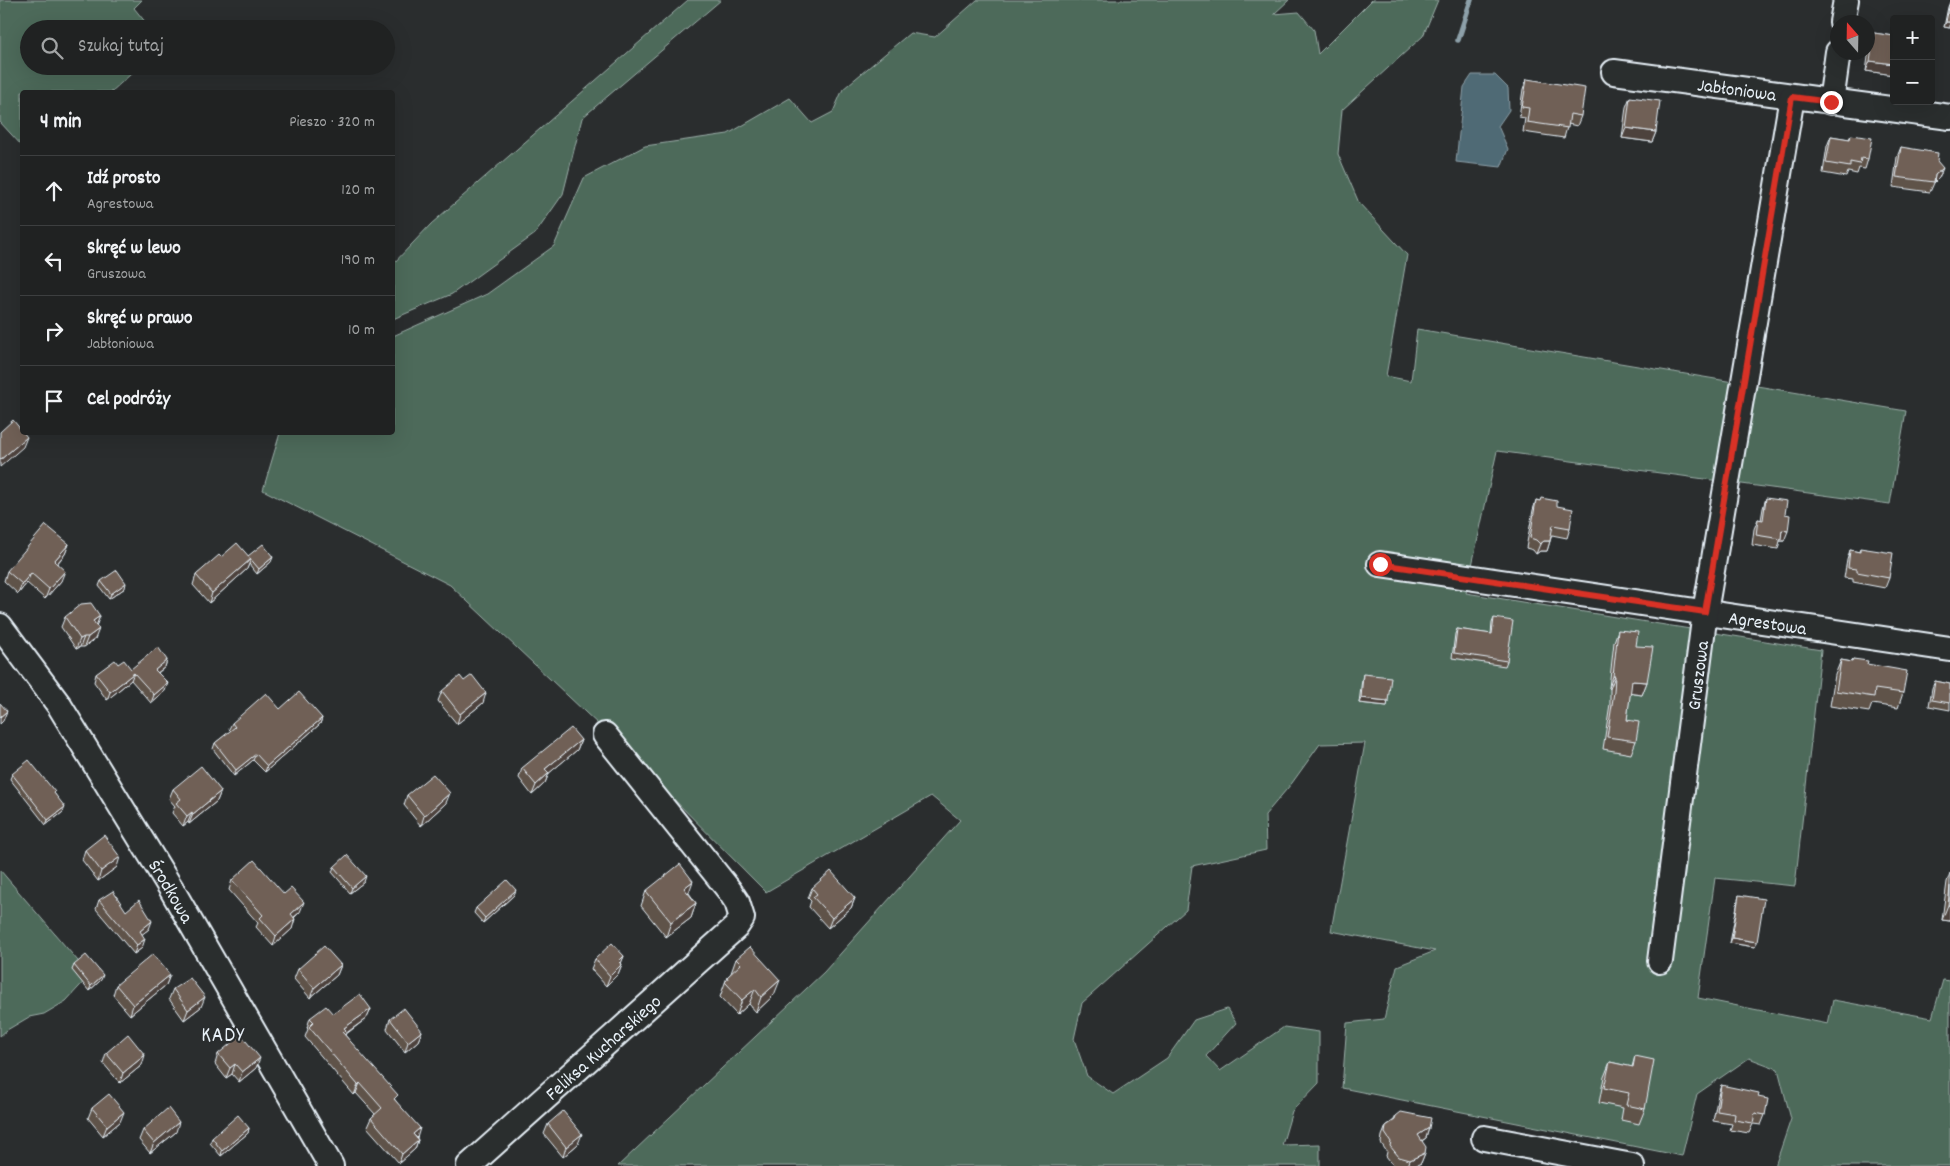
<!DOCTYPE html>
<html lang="pl">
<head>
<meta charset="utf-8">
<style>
  :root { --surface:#202222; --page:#282a2a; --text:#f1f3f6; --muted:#a2a4a5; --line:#3d3f40 }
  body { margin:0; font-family:Dekko,sans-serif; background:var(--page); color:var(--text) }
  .controls { position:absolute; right:15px; top:15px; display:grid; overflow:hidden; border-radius:5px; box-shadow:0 5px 20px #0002 }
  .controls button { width:45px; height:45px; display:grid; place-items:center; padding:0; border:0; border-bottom:1px solid var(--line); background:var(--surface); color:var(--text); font:25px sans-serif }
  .compass { position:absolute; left:1830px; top:15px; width:45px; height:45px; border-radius:50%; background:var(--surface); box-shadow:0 5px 20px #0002; rotate:340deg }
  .stop { position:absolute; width:15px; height:15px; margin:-11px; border:4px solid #d93025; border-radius:50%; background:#fff }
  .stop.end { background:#d93025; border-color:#fff; box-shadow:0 1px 5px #0008 }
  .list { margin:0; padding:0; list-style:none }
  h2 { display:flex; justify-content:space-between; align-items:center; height:65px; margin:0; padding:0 20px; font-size:21px }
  h2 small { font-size:16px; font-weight:400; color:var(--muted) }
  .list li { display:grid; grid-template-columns:32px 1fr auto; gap:15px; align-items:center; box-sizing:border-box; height:70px; padding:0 20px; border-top:1px solid var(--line) }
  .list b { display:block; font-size:19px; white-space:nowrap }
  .list p { margin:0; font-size:16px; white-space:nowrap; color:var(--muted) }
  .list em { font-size:16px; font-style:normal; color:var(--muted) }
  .icon { flex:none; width:28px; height:28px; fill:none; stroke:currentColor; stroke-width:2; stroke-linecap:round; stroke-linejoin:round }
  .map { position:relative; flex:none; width:1950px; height:1166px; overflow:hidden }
  .search { position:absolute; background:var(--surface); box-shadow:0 5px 20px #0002; left:20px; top:20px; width:375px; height:55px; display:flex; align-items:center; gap:12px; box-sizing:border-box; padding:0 18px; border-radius:28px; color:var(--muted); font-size:19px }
  .panel { position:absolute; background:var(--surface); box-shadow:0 5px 20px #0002; left:20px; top:90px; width:375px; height:345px; border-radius:5px }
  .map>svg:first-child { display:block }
  .green { fill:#4e6a5a; stroke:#9baea9 }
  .water { fill:#506a75; stroke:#8da0a9 }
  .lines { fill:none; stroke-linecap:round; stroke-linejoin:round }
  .stream { stroke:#8da0a9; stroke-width:5.5 }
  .minor-casing { stroke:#e8f1f8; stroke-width:28 }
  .minor { stroke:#2a2d2e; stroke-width:24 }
  .wall { fill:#5f534a; stroke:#e8f1f8 }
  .shaded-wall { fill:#4e433c; stroke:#e8f1f8 }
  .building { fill:#6f6056; stroke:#e8f1f8 }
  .route { stroke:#d93025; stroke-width:6 }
  .labels { text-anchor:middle; stroke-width:4.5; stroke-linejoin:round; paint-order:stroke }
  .street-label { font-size:19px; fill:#e8f1f8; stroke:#2a2d2e }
  .quarter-label { font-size:21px; letter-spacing:1px; fill:#e8f1f8; stroke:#2a2d2e }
</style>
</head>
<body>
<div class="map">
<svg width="1950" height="1166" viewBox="0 0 1950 1166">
  <rect width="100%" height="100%" fill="#2a2d2e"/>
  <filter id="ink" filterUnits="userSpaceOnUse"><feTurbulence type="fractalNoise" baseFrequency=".02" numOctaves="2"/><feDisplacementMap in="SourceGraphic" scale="10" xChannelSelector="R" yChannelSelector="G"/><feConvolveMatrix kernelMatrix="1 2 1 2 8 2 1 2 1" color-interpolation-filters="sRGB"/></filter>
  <g filter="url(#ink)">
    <g class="green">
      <polygon points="0,0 142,0 134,8 151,29 29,29 29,66 140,66 111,92 22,92 22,146 0,122"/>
      <polygon points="688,0 721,0 582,118 563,194 535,234 452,294 393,319 393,264 431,224"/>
      <polygon points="977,0 1289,0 1274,14 1299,12 1314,30 1318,54 1372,0 1438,0 1423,36 1342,110 1338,154 1359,203 1407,255 1386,376 1411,381 1417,329 1906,411 1890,504 1497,451 1466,593 1821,650 1795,886 1715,878 1698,998 1828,1024 1833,1000 1932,1018 1943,980 1950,981 1950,1166 1775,1166 1791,1119 1778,1069 1749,1058 1697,1094 1682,1156 1342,1088 1347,1023 1384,1019 1397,966 1435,951 1331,931 1365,743 1320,744 1292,783 1265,815 1266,850 1192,866 1186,910 1082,1003 1074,1039 1087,1076 1113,1094 1167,1058 1194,1020 1227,1009 1236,1023 1206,1056 1220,1071 1284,1027 1319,1032 1319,1083 1292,1111 1282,1145 1320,1144 1320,1166 618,1166 824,972 960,820 931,796 766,892 618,743 450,585 263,490 280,433 392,432 393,336 487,294 554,246 584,178 645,146 728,134 790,98 812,123 833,112 843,89 910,33 935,37"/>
      <polygon points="0,870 90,975 66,1001 44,1014 29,1017 7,1030 0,1036"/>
    </g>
    <polygon class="water" points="1472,75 1495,75 1508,88 1509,110 1498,126 1508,149 1501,167 1456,162 1464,87"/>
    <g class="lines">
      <polyline class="stream" points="1458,40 1471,0"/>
      <g class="minor-casing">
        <g id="minor">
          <polyline points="1842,22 1846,0"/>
          <path id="s1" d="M1614 72 1950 117"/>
          <polyline points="1831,102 1838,52"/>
          <path id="s2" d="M1380 564 1950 649"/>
          <path id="s3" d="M0 626 59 705 172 890 331 1166"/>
          <path id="s4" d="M1660 961 1705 612 1792 97"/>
          <polyline points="1484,1138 1632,1166"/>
          <path id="s5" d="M469 1166 736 927 742 918 737 902 729 890 605 735"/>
        </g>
      </g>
      <use href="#minor" class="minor"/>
    </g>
    <g class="wall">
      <polygon points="1950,2 1950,28 1944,27 1948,7"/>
      <polygon points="1874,33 1894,36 1894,75 1866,71 1870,43"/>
      <polygon points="1527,79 1581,116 1577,126 1568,124 1564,138 1523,132 1525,118 1519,117 1523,89"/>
      <polygon points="1630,97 1656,132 1652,142 1622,138 1626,107"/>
      <polygon points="1851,135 1868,159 1865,169 1859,168 1857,174 1848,172 1846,177 1823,173 1827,146 1831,136 1849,139"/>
      <polygon points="1901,147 1937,161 1939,178 1934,183 1930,192 1893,187 1897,157"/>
      <polygon points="1766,498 1785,514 1784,541 1780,541 1778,549 1752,545 1754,529 1758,519 1761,520 1763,508"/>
      <polygon points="1536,500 1557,506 1570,528 1567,538 1552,535 1550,541 1547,551 1540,551 1536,554 1533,550 1526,548 1533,510"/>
      <polygon points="69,544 65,554 57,564 61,581 45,599 27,583 18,594 4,581 7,571"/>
      <polygon points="1860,548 1889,578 1885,588 1853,582 1853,579 1844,578 1847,560 1850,550 1859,552"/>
      <polygon points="248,556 271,562 257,574 249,564 247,569 209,603 193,585 196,575 221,557"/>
      <polygon points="101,581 125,588 109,599 99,586"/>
      <polygon points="100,616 96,626 95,639 84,647 80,647 76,649 61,627 65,617"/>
      <polygon points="1494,618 1507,661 1505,666 1452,658 1455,634 1457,629 1491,634 1492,623"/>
      <polygon points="1618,630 1636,646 1647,682 1642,695 1630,693 1627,720 1636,741 1631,754 1603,749 1610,704 1610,689 1609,688 1614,642"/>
      <polygon points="1853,659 1867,664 1903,693 1898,708 1872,704 1869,712 1830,706 1835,675 1841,660 1852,662"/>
      <polygon points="167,660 165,667 158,673 165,691 151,703 131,680 107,700 94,682 96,674 118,664 131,669"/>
      <polygon points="1363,674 1388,701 1387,706 1359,703 1362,679"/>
      <polygon points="1935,681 1950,684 1950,710 1929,706 1932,688"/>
      <polygon points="442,691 483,703 457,724 438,701"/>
      <polygon points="280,709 322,718 320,724 265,772 253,760 234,776 213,749 215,743 231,731 229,729 232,723"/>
      <polygon points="581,740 577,750 549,773 545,783 532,795 519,778 522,768"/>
      <polygon points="12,774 55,794 63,812 46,825 10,779"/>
      <polygon points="173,789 221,791 217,801 189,824 188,822 183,826 172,813 175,806 169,799"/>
      <polygon points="407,795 446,803 421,826 404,805"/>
      <polygon points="85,850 117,867 98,881 82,860"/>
      <polygon points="334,867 364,882 350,893 332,872"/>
      <polygon points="1950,873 1950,921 1942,920 1947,882"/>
      <polygon points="232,880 300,912 294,918 292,929 273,946 256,927 258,923 229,890"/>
      <polygon points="812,888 855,898 851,908 828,928 809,907 811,901 808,898"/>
      <polygon points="646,891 689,893 696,903 691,918 666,937 641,906"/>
      <polygon points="514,895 483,923 474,913 476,908"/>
      <polygon points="1739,895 1757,942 1755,947 1730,943 1738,900"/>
      <polygon points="99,900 149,929 142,934 142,948 134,954 96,909"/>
      <polygon points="624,956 621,963 622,964 618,974 606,986 591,969 595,959"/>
      <polygon points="736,959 774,995 756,1012 749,1004 737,1015 720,997 727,977 731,973"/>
      <polygon points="74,965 101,980 89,991 72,970"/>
      <polygon points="341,965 337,975 310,998 294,979 298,969"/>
      <polygon points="170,975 166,985 130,1015 113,995 116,985"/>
      <polygon points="173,989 201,1007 184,1020 169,999"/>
      <polygon points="371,1009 367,1018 345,1035 396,1101 418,1140 415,1149 399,1163 367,1127 371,1118 375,1114 356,1093 354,1095 305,1037 308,1029 307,1028 310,1018 333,1014"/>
      <polygon points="390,1019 422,1031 418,1041 405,1052 387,1029"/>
      <polygon points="106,1053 142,1065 120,1083 103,1063"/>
      <polygon points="218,1054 256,1068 239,1082 232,1074 226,1078 215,1064"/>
      <polygon points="1635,1056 1645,1109 1639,1124 1621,1120 1623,1108 1599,1103 1604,1077 1610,1062 1632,1067"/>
      <polygon points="1721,1085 1758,1097 1765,1115 1761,1125 1753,1124 1749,1133 1730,1130 1732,1124 1713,1121 1718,1095"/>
      <polygon points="92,1108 120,1122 103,1136 88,1118"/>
      <polygon points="1396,1116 1429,1128 1426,1138 1422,1141 1425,1153 1421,1163 1415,1166 1394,1166 1386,1156 1387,1152 1381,1143 1382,1136 1386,1126 1394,1120"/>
      <polygon points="548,1124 578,1144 563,1157 544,1134"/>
      <polygon points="249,1128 248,1133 221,1156 210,1143 212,1138"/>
      <polygon points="143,1130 176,1132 150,1153 139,1140"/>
    </g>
    <g class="shaded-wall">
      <polygon points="1946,22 1950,22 1950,28 1944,27"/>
      <polygon points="1870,61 1894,64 1894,75 1866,71"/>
      <polygon points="1626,128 1656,132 1652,142 1622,138"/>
      <polygon points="1943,168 1939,178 1934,183 1935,175"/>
      <polygon points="27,437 23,447 0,467 0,460"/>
      <polygon points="1782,530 1788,531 1784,541 1780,541"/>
      <polygon points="1544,541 1550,541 1547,551 1540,551 1536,554 1540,544"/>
      <polygon points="69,544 65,554 50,571 54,561"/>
      <polygon points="273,557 271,562 257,574 259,569"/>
      <polygon points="251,559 247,569 209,603 212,593"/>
      <polygon points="65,571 61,581 45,599 49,589"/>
      <polygon points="31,573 27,583 18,594 22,584"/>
      <polygon points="126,583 125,588 109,599 111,594"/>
      <polygon points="100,616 96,626 93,621"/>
      <polygon points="99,629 95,639 84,647 88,637"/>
      <polygon points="84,637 80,647 76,649 80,639"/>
      <polygon points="167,660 165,667 152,677 155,670"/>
      <polygon points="134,673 131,680 107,700 110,692"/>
      <polygon points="1613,676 1615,676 1610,689 1609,688"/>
      <polygon points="1632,681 1647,682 1642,695 1627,693"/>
      <polygon points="168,683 165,691 151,703 154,695"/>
      <polygon points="486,693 483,703 457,724 460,714"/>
      <polygon points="1361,698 1388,701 1387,706 1359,703"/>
      <polygon points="7,711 3,721 0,724 0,717"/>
      <polygon points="322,718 320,724 265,772 267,766"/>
      <polygon points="581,740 577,750 542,779 545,769"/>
      <polygon points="256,754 253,760 234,776 236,770"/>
      <polygon points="549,773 545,783 532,795 536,785"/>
      <polygon points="221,791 217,801 189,824 193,814"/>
      <polygon points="450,793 446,803 421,826 424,816"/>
      <polygon points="65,807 63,812 46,825 48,820"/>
      <polygon points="192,812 188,822 183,826 187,816"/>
      <polygon points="120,857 117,867 98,881 101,871"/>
      <polygon points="366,876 364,882 350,893 352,888"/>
      <polygon points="693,881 688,895 684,888"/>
      <polygon points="516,890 514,895 483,923 485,918"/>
      <polygon points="855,898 851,908 828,928 832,918"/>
      <polygon points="304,902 300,912 287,923 291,914"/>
      <polygon points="696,903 691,918 666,937 671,922"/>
      <polygon points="1948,905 1950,905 1950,921 1942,920"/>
      <polygon points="295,919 292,929 273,946 276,936"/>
      <polygon points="152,921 149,929 136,939 140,931"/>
      <polygon points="1732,938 1757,942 1755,947 1730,943"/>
      <polygon points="145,939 142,948 134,954 137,945"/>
      <polygon points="624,956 620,966 622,964 618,974 606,986 610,976 619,961"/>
      <polygon points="341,965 337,975 310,998 314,988"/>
      <polygon points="103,975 101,980 89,991 91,986"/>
      <polygon points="170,975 166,985 130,1015 133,1005"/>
      <polygon points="780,980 774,995 756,1012 761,997"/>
      <polygon points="755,989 749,1004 737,1015 742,1000"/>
      <polygon points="205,997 201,1007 184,1020 188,1010"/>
      <polygon points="371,1009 367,1018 345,1034 343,1040 344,1028"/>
      <polygon points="422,1031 418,1041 405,1052 408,1042"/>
      <polygon points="145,1055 142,1065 120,1083 123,1073"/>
      <polygon points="260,1058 256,1068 239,1082 242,1072"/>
      <polygon points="235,1064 232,1074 226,1078 230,1068"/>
      <polygon points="360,1083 356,1093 354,1095 358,1085"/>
      <polygon points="124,1112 120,1122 103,1136 107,1126"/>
      <polygon points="179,1122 176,1132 150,1153 154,1143"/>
      <polygon points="249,1128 248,1133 221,1156 222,1151"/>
      <polygon points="420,1128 417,1138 413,1134"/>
      <polygon points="1429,1128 1426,1138 1415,1145 1418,1135"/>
      <polygon points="582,1134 578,1144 563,1157 566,1147"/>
      <polygon points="418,1140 415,1149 399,1163 402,1154"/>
      <polygon points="1425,1153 1421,1163 1415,1166 1408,1166 1410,1160"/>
    </g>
    <g class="building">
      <polygon points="1950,2 1950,22 1946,22"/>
      <polygon points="1874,33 1894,36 1894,64 1870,61"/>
      <polygon points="1527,79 1585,88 1581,116 1570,114 1568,128 1527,122 1529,108 1522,107"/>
      <polygon points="1630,97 1660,101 1656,132 1626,128"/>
      <polygon points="1851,135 1872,138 1868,159 1861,158 1860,164 1850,162 1850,167 1826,163 1831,136 1850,139"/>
      <polygon points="1901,147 1938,153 1937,161 1943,168 1935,175 1934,182 1896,177"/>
      <polygon points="13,420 27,437 0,460 0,432"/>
      <polygon points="1541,498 1557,501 1557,506 1573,509 1570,528 1553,525 1550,541 1544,541 1540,544 1536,540 1530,538 1536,500 1540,501"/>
      <polygon points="1766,498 1787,501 1785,514 1790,515 1788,531 1782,530 1781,539 1756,535 1758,519 1763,520"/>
      <polygon points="46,525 69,544 54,561 65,571 49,589 31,573 22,584 7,571"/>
      <polygon points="237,543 251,559 212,593 196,575 219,555 221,557"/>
      <polygon points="263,544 273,557 259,569 248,556"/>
      <polygon points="1860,548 1893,553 1889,578 1857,572 1857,569 1848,568 1850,550 1860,552"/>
      <polygon points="117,570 126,583 111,594 101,581"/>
      <polygon points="91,603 100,616 93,621 99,629 88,637 84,637 80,639 65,617 81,604"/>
      <polygon points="1494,618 1513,621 1507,661 1454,653 1457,629 1492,634"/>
      <polygon points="1618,630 1638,632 1636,646 1653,647 1647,682 1632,681 1627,720 1639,722 1636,741 1607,737 1614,692 1615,676 1613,676"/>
      <polygon points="158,647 167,660 155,670 168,683 154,695 134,673 110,692 96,674 115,660 118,664 124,660 131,669"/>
      <polygon points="1853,659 1868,661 1867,664 1907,671 1903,693 1875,689 1874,697 1836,691 1841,660 1852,662"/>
      <polygon points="1363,674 1391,677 1388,701 1361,698"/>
      <polygon points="472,675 486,693 460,714 442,691 460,676 464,681"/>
      <polygon points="1935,681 1950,684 1950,703 1932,700"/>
      <polygon points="299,692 322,718 267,766 256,754 236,770 215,743 235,727 232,723 266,693 280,709"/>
      <polygon points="0,703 7,711 0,717"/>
      <polygon points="571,728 581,740 545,769 549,773 536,785 522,768"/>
      <polygon points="29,760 55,792 54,793 65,807 48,820 12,774"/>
      <polygon points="201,766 221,791 193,814 192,812 187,816 176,803 181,799 173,789"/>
      <polygon points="433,774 450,793 424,816 407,795"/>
      <polygon points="104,835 120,857 101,871 85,850"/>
      <polygon points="347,855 366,876 352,888 334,867"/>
      <polygon points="254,860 284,894 291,888 304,902 291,914 295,919 276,936 260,918 263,915 232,880"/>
      <polygon points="680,864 693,881 684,888 696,903 671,922 646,891"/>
      <polygon points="831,871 855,898 832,918 813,897 817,894 812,888"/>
      <polygon points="507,880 516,890 485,918 476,908"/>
      <polygon points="1950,886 1950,905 1948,905"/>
      <polygon points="113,891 126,911 139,900 152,921 140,931 145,939 137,945 99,900"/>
      <polygon points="1739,895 1764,899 1757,942 1732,938"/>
      <polygon points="612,943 624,956 619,961 622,964 610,976 595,959"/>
      <polygon points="324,946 341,965 314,988 298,969"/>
      <polygon points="750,947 780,980 761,997 755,989 742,1000 725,982 728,979 727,977 741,964 736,959"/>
      <polygon points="153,954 170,975 133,1005 116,985"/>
      <polygon points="86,955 103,975 91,986 74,965"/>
      <polygon points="190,978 205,997 188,1010 173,989"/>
      <polygon points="360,994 371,1009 344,1028 346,1030 343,1033 398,1095 394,1099 420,1128 413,1134 418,1140 402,1154 371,1118 382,1108 360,1083 358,1085 309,1027 314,1022 310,1018 326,1006 333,1014"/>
      <polygon points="404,1008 422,1031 408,1042 390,1019"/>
      <polygon points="128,1034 145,1055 123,1073 106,1053"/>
      <polygon points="241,1035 260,1058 242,1072 235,1064 230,1068 218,1054"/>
      <polygon points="1635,1056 1654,1060 1645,1109 1626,1105 1629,1093 1604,1088 1610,1062 1633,1067"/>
      <polygon points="1721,1085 1759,1093 1758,1097 1768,1099 1765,1115 1755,1113 1753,1123 1734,1120 1735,1114 1717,1111"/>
      <polygon points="109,1094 124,1112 107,1126 92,1108"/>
      <polygon points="168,1108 179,1122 154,1143 143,1130"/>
      <polygon points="563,1111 582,1134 566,1147 548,1124"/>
      <polygon points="1401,1112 1431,1118 1429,1128 1418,1135 1426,1147 1425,1153 1410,1160 1399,1157 1390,1146 1391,1142 1385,1133 1386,1126 1395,1120 1396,1116"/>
      <polygon points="238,1115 249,1128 222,1151 212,1138"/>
    </g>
  </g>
  <g class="lines" filter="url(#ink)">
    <polyline class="route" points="1380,564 1705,612 1792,97 1831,102"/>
  </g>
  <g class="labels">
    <g class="street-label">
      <text dy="7" stroke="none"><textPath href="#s1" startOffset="124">Jabłoniowa</textPath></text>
      <text dy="7" stroke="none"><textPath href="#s2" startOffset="392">Agrestowa</textPath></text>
      <text dy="7" stroke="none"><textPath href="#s4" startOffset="288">Gruszowa</textPath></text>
      <text dy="7" stroke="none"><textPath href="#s3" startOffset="316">Środkowa</textPath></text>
      <text dy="7" stroke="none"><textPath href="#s5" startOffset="179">Feliksa Kucharskiego</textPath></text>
    </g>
    <g class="quarter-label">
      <text x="223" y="1041">KADY</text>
    </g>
  </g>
</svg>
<div class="controls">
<button>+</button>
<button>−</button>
</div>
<svg class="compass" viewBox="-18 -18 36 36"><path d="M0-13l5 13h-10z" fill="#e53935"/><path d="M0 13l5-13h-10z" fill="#a2a4a5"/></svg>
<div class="stop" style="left:1380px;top:564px"></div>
<div class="stop end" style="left:1831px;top:102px"></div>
<div class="search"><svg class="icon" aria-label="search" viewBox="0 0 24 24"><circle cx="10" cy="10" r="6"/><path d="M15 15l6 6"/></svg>Szukaj tutaj</div>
<section class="panel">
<h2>4 min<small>Pieszo · 320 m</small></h2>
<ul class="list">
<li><svg class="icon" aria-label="ahead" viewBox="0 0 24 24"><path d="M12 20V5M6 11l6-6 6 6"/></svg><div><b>Idź prosto</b><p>Agrestowa</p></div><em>120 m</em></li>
<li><svg class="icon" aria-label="left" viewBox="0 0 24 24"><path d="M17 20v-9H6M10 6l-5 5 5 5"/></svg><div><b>Skręć w lewo</b><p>Gruszowa</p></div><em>190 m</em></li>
<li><svg class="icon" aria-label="right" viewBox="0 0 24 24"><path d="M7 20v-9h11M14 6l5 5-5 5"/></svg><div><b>Skręć w prawo</b><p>Jabłoniowa</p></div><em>10 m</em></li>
<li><svg class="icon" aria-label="arrive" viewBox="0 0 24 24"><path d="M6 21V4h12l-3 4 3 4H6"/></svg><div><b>Cel podróży</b></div></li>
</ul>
</section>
</div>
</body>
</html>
